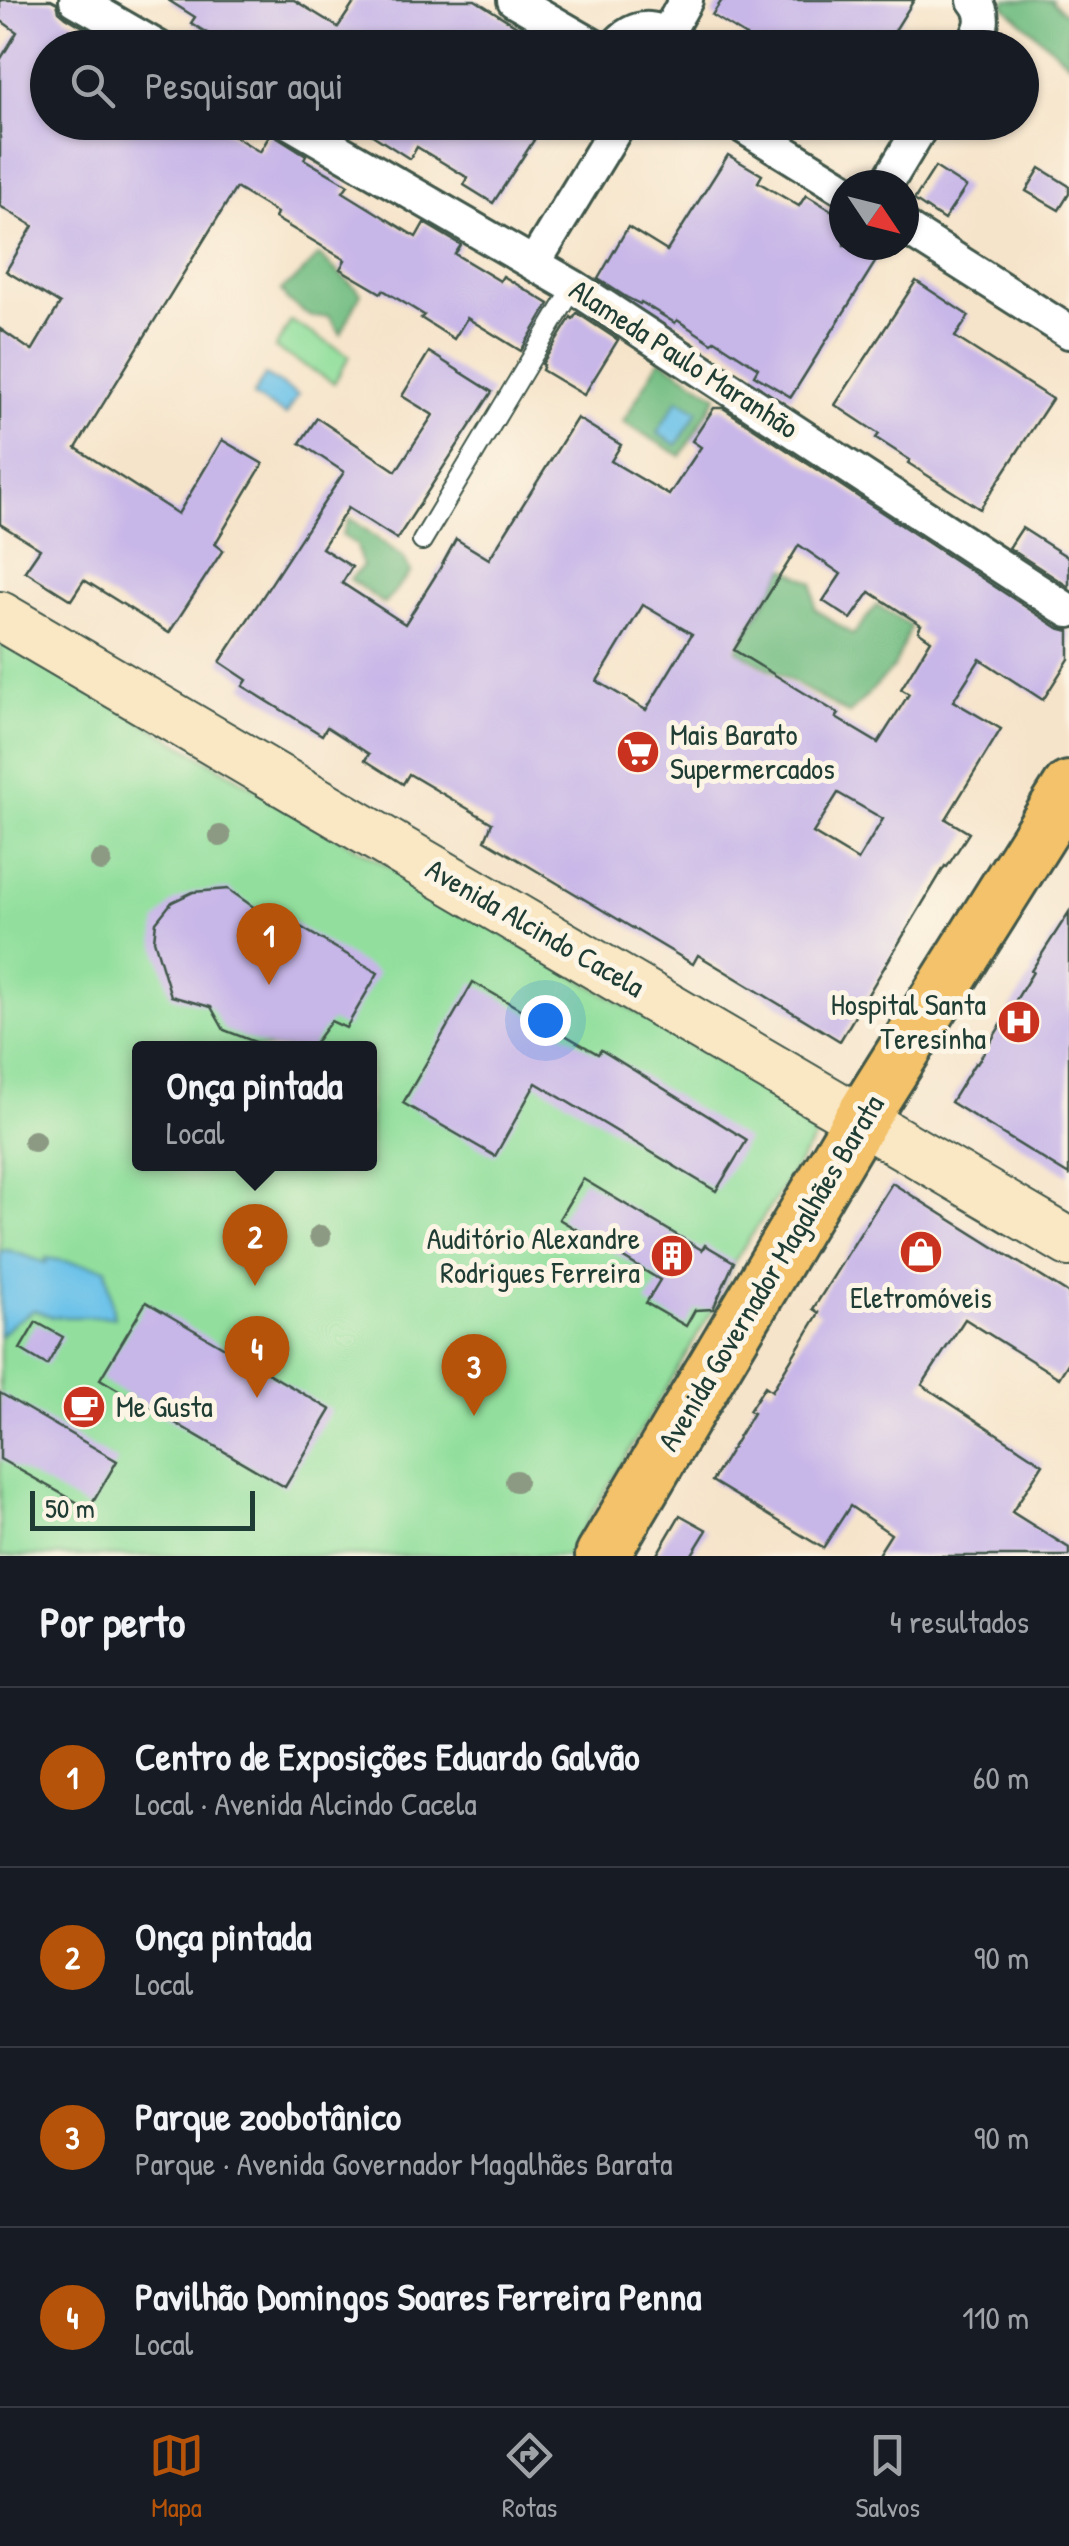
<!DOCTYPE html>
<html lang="pt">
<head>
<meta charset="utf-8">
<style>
  :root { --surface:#171b24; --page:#242831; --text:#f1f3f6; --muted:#9ea1a6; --line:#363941; --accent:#b45309 }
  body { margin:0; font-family:"Patrick Hand",sans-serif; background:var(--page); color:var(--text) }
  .compass { position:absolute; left:829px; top:170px; width:90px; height:90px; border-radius:50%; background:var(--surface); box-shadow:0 2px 8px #0004; rotate:125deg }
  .scale { position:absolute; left:30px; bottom:25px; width:225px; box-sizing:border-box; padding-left:10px; border:5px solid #1f3d34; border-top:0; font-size:28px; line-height:35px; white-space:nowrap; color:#1f3d34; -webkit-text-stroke:8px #fcf5e5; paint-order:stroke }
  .you { position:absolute; left:545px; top:1020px; width:35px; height:35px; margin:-25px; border:8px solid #fff; border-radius:50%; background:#1a73e8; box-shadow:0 0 0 15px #1a73e833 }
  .badge { display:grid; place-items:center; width:65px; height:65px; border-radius:50%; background:var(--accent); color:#fff; font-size:32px; font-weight:700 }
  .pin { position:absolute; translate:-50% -82px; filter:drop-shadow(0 2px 5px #0008) }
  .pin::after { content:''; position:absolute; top:52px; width:35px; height:30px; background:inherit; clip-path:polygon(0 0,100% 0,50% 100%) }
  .popup { position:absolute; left:132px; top:1041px; width:245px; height:130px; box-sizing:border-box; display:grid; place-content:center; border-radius:10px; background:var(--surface); filter:drop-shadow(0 2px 8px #0005); font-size:32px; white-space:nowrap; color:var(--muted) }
  .popup b { font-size:38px; color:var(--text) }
  .popup::after { content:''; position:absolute; left:50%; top:100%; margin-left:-20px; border:20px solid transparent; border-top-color:var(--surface) }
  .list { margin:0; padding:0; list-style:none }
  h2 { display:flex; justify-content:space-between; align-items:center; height:130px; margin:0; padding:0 40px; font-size:42px }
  h2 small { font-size:32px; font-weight:400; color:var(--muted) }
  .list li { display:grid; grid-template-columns:65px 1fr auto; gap:30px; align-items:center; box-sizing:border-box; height:180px; padding:0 40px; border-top:2px solid var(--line) }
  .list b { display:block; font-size:38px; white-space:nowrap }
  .list p { margin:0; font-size:32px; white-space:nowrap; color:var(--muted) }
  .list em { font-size:32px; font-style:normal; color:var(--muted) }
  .icon { flex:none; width:55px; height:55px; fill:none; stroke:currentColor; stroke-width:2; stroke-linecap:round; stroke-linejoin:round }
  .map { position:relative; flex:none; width:1069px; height:1556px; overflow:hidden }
  .search { position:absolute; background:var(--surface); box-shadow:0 2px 8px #0004; left:30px; right:30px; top:30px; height:110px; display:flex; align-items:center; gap:25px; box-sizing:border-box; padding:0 35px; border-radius:55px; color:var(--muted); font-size:38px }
  .sheet { height:850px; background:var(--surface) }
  nav { display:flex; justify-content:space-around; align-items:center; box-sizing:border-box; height:140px; border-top:2px solid var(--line); background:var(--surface); font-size:28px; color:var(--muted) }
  nav a { display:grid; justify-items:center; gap:5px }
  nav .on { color:var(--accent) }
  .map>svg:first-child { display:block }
  .green { fill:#92df9d; stroke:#588e68; stroke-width:2.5; fill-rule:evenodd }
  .forest { fill:#75be84; stroke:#4a7e5c; stroke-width:2.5 }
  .water { fill:#6cc2e9; stroke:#46808e; stroke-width:2.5 }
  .building { fill:#c7b6e8; fill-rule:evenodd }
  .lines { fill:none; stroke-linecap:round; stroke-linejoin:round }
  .lane-casing { stroke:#3f564a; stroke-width:22 }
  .street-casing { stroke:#3f564a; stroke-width:38 }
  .secondary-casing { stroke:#3f564a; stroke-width:52 }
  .primary-casing { stroke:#3f564a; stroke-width:58 }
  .lane { stroke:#fff; stroke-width:18 }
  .street { stroke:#fff; stroke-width:32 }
  .secondary { stroke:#fae7c3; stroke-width:48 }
  .primary { stroke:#f3c26a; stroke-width:52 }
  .tree { fill:#8c9a83 }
  .labels { text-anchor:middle; stroke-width:10; stroke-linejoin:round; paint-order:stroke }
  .street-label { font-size:30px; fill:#1f3d34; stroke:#fcf5e5 }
  .poi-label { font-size:30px; fill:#1f3d34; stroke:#fcf5e5; text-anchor:start }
</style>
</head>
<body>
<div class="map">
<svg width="1069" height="1556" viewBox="0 0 1069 1556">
  <rect width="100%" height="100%" fill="#fcf5e5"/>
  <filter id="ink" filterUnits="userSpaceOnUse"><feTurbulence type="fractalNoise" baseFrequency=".01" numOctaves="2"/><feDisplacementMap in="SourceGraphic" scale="20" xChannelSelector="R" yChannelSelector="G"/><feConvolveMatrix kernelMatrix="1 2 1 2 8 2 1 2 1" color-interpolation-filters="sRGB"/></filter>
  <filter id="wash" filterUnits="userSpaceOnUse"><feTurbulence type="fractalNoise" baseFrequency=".0048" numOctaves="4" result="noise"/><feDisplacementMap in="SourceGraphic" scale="40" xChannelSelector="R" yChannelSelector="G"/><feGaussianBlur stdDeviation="2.25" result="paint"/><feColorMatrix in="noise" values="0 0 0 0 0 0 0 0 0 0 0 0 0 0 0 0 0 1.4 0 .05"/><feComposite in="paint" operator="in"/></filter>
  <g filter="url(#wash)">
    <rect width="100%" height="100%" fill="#f6e4ca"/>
    <g class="green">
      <polygon points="291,321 350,356 334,383 275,348"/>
      <path d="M0 638 825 1123 734 1262 713 1309 567 1556H0ZM140 1048H370V1164H140Z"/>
    </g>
    <g class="forest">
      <polygon points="1006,0 1053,0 1052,2 1069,16 1069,63 1003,5"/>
      <polygon points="319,255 361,293 341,334 329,316 312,317 287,300 281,290 296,279"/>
      <polygon points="660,359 717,396 681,456 623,422"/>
      <polygon points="350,518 403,557 411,572 384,604 350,579 362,567 357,545 342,535"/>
      <polygon points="785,568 813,583 815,609 853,635 877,605 911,626 894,667 849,714 737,650"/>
    </g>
    <g class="water">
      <polygon points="265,375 298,395 286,415 253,396"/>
      <polygon points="678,399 698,411 677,445 657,433"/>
      <polygon points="8,1250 46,1263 46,1258 106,1268 114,1317 53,1317 34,1310 12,1324 0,1336 0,1251"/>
    </g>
    <g id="blocks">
      <g class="building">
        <polygon points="0,0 51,0 57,3 59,11 66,17 118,48 48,48 48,122 212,122 260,152 271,133 306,155 304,159 348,185 343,192 416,237 424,223 461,245 455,254 500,281 503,276 549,304 521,351 467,318 454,339 421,318 424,315 383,290 381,293 340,269 345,260 275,218 277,213 236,188 76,448 178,514 222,440 263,464 215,544 223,550 169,633 84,580 71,600 25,571 40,549 0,524 0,329 32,351 60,304 6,271 33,226 0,206 0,60 17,32 0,20"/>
        <polygon points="168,0 294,0 338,27 356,0 475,0 552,48 231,48 191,23 195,17"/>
        <polygon points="722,0 914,0 884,48 738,48 746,36 712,15"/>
        <polygon points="352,122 507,122 534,140 493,203 464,185 468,178 417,147 410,159"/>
        <polygon points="728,155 762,175 758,182 799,206 806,195 844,218 844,245 886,245 791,397 754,375 758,368 715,340 712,343 677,320 675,323 641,302 640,304 626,297 598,279 628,227 667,251"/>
        <polygon points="935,167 966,187 944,220 914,200"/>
        <polygon points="1040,168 1069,186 1069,194 1059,210 1026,191"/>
        <polygon points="916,281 969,316 955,337 1052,399 980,509 908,463 910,460 876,438 879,434 835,405"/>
        <polygon points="577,313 618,340 584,395 542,370 544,365 542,364 571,317 573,319"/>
        <path d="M429 352 492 392 397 539 348 508 322 548 352 567 342 583 405 624 439 570 456 539 489 559 577 418 621 445 611 461 669 495 701 447 692 441 714 408H723L1058 628 1069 631V659L1043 700 980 659 953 701 1001 729 946 819 969 833 947 867 945 866 840 1041 698 955 693 964 485 840 492 823 409 774 403 784 365 760 369 754 327 727 322 735 243 686 247 680 220 662 344 472 300 443 317 418 396 471 433 415 402 396ZM799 545 841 574 823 601 851 619 870 592 921 625 918 631 931 640 901 689 909 694 878 743 836 718 839 714 734 650ZM643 605 692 634 646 710 597 681ZM838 793 883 819 858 860 813 833Z"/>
        <polygon points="1022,528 1069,558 1069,587 1009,548"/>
        <polygon points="228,889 282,927 287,919 378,973 346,1028 331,1021 311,1048 271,1048 224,1030 211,1007 171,996 154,940 156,922 172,902 193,892"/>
        <polygon points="1069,912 1069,1175 951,1102 975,1063 977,1064 1033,972 1031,971"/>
        <polygon points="473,982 598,1054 601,1050 747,1140 716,1191 536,1083 495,1156 403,1103"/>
        <polygon points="583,1179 702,1250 705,1245 734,1262 713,1309 695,1310 686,1326 646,1303 660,1280 559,1219"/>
        <polygon points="892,1183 1069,1294 1069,1362 1059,1378 965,1319 922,1385 1043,1464 1012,1512 1069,1548 1069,1556 877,1556 891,1534 850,1506 823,1548 712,1481 753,1413 749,1411 765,1386 772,1391 819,1313 813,1309"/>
        <polygon points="146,1302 331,1410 285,1487 100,1379"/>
        <polygon points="36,1322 63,1337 47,1365 20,1349"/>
        <polygon points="0,1393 117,1461 89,1509 0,1459"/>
        <polygon points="680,1515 707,1530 691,1556 656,1556"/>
      </g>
    </g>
  </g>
  <g filter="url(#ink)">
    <use href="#blocks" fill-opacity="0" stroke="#3f564a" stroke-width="2.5"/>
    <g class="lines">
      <g class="lane-casing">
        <polyline id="lane" points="422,541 574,287"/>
      </g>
      <g class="street-casing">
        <g id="street">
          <polyline points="76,0 159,48"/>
          <polyline points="514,0 597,48"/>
          <polyline points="668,32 686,0"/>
          <path d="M614 48C638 19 660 26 685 48"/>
          <path d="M971 48C981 30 988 17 974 0"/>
          <polyline points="289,122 574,287 1069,611"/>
          <polyline points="736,122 844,189"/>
          <polyline points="886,185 924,122"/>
          <polyline points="904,227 1069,332"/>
          <polyline points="534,263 620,122"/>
        </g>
      </g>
      <g class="secondary-casing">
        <polyline id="secondary" points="0,616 1069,1242"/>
      </g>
      <g class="primary-casing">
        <polyline id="primary" points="602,1556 861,1119 1069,788"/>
      </g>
      <use href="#lane" class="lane"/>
      <use href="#street" class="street"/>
      <use href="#secondary" class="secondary"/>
      <use href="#primary" class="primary"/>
    </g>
    <g class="tree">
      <circle cx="220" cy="836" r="11"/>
      <circle cx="101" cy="861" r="11"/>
      <circle cx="34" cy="1141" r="11"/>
      <circle cx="320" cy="1236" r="11"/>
      <circle cx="516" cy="1481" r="11"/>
    </g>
  </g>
  <defs>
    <g id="supermarket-disc" transform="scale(2.25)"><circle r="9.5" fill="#c8321e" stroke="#fcf5e5"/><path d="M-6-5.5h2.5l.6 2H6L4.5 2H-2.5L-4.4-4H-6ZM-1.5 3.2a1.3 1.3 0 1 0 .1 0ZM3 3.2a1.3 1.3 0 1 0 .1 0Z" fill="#fff"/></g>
    <g id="hospital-disc" transform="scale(2.25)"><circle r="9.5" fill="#c8321e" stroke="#fcf5e5"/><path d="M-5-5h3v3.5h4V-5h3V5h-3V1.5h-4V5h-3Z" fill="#fff"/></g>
    <g id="shop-disc" transform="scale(2.25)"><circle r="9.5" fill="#c8321e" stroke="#fcf5e5"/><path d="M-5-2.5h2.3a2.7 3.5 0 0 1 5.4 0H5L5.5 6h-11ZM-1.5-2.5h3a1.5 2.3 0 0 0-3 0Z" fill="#fff"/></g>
    <g id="building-disc" transform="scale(2.25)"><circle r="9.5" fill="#c8321e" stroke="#fcf5e5"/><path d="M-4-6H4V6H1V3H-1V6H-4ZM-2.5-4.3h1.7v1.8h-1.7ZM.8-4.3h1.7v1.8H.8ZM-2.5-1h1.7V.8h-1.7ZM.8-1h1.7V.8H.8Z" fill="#fff"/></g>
    <g id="cafe-disc" transform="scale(2.25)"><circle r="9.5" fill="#c8321e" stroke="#fcf5e5"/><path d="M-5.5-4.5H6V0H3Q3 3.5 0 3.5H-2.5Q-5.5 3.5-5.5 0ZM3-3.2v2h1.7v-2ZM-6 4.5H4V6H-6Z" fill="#fff"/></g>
  </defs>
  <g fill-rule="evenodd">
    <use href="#supermarket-disc" x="638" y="752"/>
    <use href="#hospital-disc" x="1019" y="1022"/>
    <use href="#shop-disc" x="921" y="1252"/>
    <use href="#building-disc" x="672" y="1256"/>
    <use href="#cafe-disc" x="84" y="1407"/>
  </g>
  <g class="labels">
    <g class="street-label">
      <text transform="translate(684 359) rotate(33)" y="10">Alameda Paulo Maranhão</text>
      <text transform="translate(535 928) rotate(30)" y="10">Avenida Alcindo Cacela</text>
      <text transform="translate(771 1273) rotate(-59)" y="10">Avenida Governador Magalhães Barata</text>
    </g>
    <g class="poi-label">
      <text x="670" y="745">Mais Barato<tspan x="670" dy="34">Supermercados</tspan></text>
      <text x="986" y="1015" text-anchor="end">Hospital Santa<tspan x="986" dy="34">Teresinha</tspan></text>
      <text x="640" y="1249" text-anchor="end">Auditório Alexandre<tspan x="640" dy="34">Rodrigues Ferreira</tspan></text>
      <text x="921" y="1308" text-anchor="middle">Eletromóveis</text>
      <text x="116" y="1417">Me Gusta</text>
    </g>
  </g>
</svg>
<svg class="compass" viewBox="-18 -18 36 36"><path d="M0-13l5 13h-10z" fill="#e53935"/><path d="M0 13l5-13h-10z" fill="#9ea1a6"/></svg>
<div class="scale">50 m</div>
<div class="you"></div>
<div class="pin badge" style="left:269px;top:985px">1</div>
<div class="pin badge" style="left:255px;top:1286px">2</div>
<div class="popup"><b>Onça pintada</b>Local</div>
<div class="pin badge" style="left:474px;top:1416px">3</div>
<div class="pin badge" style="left:257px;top:1398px">4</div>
<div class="search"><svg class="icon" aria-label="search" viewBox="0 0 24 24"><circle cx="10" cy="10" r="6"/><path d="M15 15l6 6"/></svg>Pesquisar aqui</div>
</div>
<section class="sheet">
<h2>Por perto<small>4 resultados</small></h2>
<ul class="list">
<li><span class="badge">1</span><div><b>Centro de Exposições Eduardo Galvão</b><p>Local · Avenida Alcindo Cacela</p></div><em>60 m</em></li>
<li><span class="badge">2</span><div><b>Onça pintada</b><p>Local</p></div><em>90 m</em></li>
<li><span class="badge">3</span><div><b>Parque zoobotânico</b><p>Parque · Avenida Governador Magalhães Barata</p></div><em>90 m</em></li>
<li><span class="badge">4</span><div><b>Pavilhão Domingos Soares Ferreira Penna</b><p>Local</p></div><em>110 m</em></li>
</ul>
</section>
<nav>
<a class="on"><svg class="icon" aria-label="map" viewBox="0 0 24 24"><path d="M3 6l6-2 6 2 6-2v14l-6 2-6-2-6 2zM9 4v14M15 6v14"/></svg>Mapa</a>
<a><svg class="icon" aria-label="directions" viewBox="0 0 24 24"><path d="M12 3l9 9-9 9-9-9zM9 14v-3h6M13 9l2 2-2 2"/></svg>Rotas</a>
<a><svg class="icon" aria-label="saved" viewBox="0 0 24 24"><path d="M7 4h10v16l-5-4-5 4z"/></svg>Salvos</a>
</nav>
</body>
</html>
